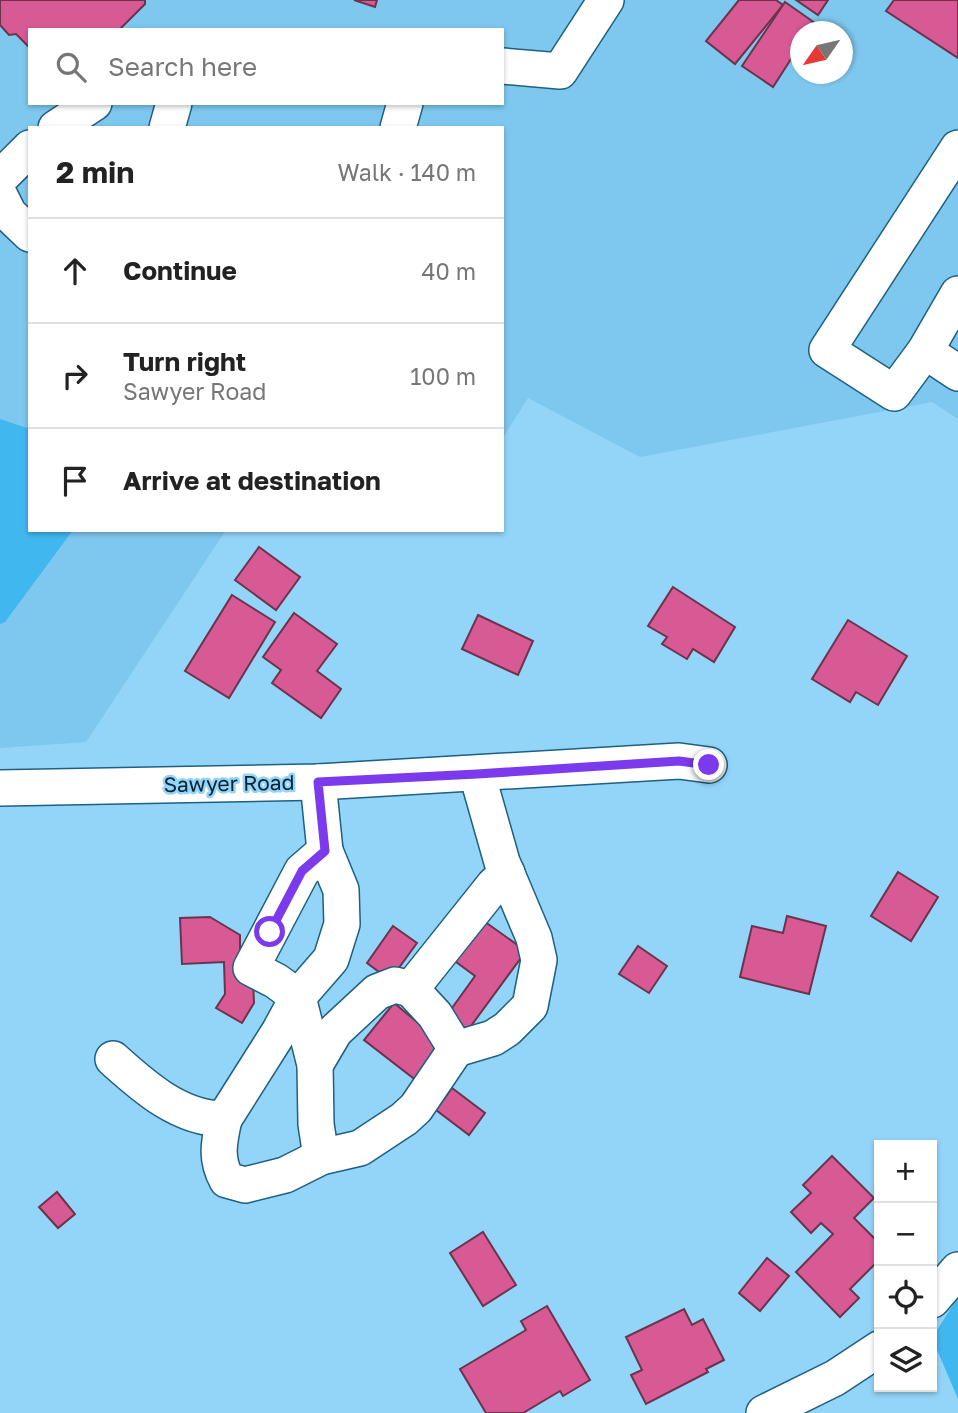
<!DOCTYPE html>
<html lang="en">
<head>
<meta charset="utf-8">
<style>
  :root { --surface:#fff; --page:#f2f2f2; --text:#222; --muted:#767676; --line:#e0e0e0 }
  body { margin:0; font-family:"Golos Text",sans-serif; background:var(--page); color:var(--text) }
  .controls { position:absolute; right:21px; bottom:21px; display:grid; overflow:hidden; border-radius:0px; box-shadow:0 2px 5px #0004 }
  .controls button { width:63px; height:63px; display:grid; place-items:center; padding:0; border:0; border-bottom:2px solid var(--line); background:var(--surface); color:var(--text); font:35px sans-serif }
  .compass { position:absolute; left:790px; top:21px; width:63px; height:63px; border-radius:50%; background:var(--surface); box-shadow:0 2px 5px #0004; rotate:236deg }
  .stop { position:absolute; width:21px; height:21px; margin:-16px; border:5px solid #7c3aed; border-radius:50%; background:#fff }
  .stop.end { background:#7c3aed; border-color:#fff; box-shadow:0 2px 7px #0008 }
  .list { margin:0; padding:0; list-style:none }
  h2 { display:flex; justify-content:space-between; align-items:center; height:91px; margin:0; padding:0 28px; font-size:30px }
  h2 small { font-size:23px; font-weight:400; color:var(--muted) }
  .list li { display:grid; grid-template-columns:46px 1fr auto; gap:21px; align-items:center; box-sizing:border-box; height:105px; padding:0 28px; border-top:2px solid var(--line) }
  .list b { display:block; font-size:26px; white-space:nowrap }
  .list p { margin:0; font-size:23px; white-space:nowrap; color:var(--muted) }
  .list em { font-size:23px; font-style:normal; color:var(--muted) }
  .icon { flex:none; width:38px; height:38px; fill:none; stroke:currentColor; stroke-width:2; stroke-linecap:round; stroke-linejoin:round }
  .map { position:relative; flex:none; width:958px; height:1413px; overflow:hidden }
  .search { position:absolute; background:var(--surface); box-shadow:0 2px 5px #0004; left:28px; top:28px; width:476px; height:77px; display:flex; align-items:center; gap:18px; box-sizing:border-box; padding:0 24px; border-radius:0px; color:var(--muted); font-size:26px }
  .panel { position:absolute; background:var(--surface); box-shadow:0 2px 5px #0004; left:28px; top:126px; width:476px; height:406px; border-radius:0px }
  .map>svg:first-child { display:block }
  .built { fill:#7ec7ee; fill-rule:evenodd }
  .green { fill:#41b7f0 }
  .building { fill:#d85a95; stroke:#6b344c; stroke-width:2 }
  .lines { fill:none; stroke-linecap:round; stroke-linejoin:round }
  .minor-casing { stroke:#1d6080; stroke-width:38 }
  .minor { stroke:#fff; stroke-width:35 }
  .route { stroke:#7c3aed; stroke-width:9 }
  .labels { text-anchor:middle; stroke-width:5; stroke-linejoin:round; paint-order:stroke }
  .street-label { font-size:21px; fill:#082431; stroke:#93d4f9 }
</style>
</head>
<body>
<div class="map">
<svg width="958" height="1413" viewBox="0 0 958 1413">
  <rect width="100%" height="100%" fill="#93d4f9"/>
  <path class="built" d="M0 0H958V419L932 402 640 457 528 398 502 439V128H30V530H226L86 742 0 748ZM30 30H502V103H30ZM800 32H842V74H800Z"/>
  <g class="green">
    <polygon points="0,419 30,429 30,530 73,530 5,622 0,624"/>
    <polygon points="958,1297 958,1399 932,1338"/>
  </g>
  <g class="building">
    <polygon points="0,0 145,0 145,4 119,30 30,30 30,48 16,34 9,35 0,25"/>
    <polygon points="354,0 377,0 375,7"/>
    <polygon points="739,0 776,0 783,5 735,64 706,41"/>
    <polygon points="796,0 828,0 818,15"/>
    <polygon points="894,0 958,0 958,58 886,11"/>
    <polygon points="785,2 815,23 810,32 800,32 800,45 773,87 742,66"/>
    <polygon points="259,547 300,577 276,610 235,580"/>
    <polygon points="673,587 735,627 714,662 693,649 687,659 662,644 667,637 648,626"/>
    <polygon points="232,595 275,622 229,698 185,671"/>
    <polygon points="294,613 337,644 317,671 341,689 321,718 272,683 281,670 263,657"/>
    <polygon points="478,615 533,641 518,675 462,649"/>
    <polygon points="848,620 907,656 878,705 856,692 850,702 812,679"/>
    <polygon points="898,872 938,897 911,941 871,916"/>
    <polygon points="787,916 826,926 809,994 740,977 752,926 783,933"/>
    <polygon points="210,917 240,935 240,960 253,980 254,1003 242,1023 216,1008 225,994 224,962 182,964 180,918"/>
    <polygon points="481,919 526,951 468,1030 447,1015 475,976 452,959"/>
    <polygon points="393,926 417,943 390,980 367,963"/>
    <polygon points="638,946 667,966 649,993 619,974"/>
    <polygon points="394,1003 445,1045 417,1081 364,1040"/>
    <polygon points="452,1088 485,1113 469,1135 436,1110"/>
    <polygon points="832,1156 874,1198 854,1218 879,1243 879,1260 850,1289 859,1298 840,1317 796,1272 833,1234 821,1223 811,1233 791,1212 811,1193 803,1185"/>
    <polygon points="57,1192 75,1214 58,1228 39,1207"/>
    <polygon points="483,1232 516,1285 483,1306 450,1253"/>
    <polygon points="767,1258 789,1276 760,1311 739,1293"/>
    <polygon points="547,1306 590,1380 563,1396 560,1391 523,1413 486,1413 460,1369 526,1330 521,1321"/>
    <polygon points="684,1309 692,1325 703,1319 724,1360 706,1369 708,1372 646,1404 631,1375 642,1370 626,1337"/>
  </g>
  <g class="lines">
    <g class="minor-casing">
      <g id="minor">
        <polyline points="502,66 560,71 606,0"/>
        <polyline points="56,128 94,103"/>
        <polyline points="167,128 174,103"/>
        <polyline points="398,128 405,103"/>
        <polyline points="958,148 827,350 894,393 925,351 958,294"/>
        <polyline points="0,178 30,148"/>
        <polyline points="0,196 9,214 30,234"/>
        <polyline points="925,351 958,373"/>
        <polyline points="318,782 325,851 302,871 251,968 276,981 298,997 315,1065 316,1124 321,1157"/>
        <polyline points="0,788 318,782 679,761 709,765"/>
        <polyline points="456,1049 435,1015 411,989 494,885 507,873"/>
        <path d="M113 1059C144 1087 180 1119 224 1119L279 1032 298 997 331 959 342 924 341 890 325 851"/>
        <polyline points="315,1065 335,1031 377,992 395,985 411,989"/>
        <path d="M224 1119C219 1142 215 1159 227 1180L245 1185 285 1175 321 1157 360 1148 404 1119 416 1108 456 1049 493 1038 507 1029 530 1006 539 960 534 938 502 862 477 774"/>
        <polyline points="932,1300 958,1270"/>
        <polyline points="764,1413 835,1378 879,1349"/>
      </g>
    </g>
    <use href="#minor" class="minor"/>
  </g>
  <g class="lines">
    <polyline class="route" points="270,932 302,871 325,851 318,782 477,774 679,761 709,765"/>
  </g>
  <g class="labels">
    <g class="street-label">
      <text transform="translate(229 784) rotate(-1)" y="7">Sawyer Road</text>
    </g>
  </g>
</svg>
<div class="controls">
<button>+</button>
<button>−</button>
<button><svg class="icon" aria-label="locate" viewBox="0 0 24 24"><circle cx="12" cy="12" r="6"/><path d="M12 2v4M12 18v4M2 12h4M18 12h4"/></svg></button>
<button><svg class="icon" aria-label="layers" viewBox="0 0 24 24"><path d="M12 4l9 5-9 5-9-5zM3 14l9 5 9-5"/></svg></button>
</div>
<svg class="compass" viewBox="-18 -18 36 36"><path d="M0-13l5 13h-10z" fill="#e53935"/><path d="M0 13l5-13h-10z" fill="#767676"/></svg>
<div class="stop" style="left:270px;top:932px"></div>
<div class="stop end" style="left:709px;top:765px"></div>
<div class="search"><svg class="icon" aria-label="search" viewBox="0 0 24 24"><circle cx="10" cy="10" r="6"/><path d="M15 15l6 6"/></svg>Search here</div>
<section class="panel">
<h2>2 min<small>Walk · 140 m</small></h2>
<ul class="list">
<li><svg class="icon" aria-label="ahead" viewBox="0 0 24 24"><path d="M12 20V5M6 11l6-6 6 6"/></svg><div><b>Continue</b></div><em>40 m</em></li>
<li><svg class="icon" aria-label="right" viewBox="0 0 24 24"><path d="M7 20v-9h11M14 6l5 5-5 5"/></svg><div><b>Turn right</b><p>Sawyer Road</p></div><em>100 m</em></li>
<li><svg class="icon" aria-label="arrive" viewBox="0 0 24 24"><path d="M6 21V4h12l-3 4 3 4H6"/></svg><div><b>Arrive at destination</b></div></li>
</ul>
</section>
</div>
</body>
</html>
